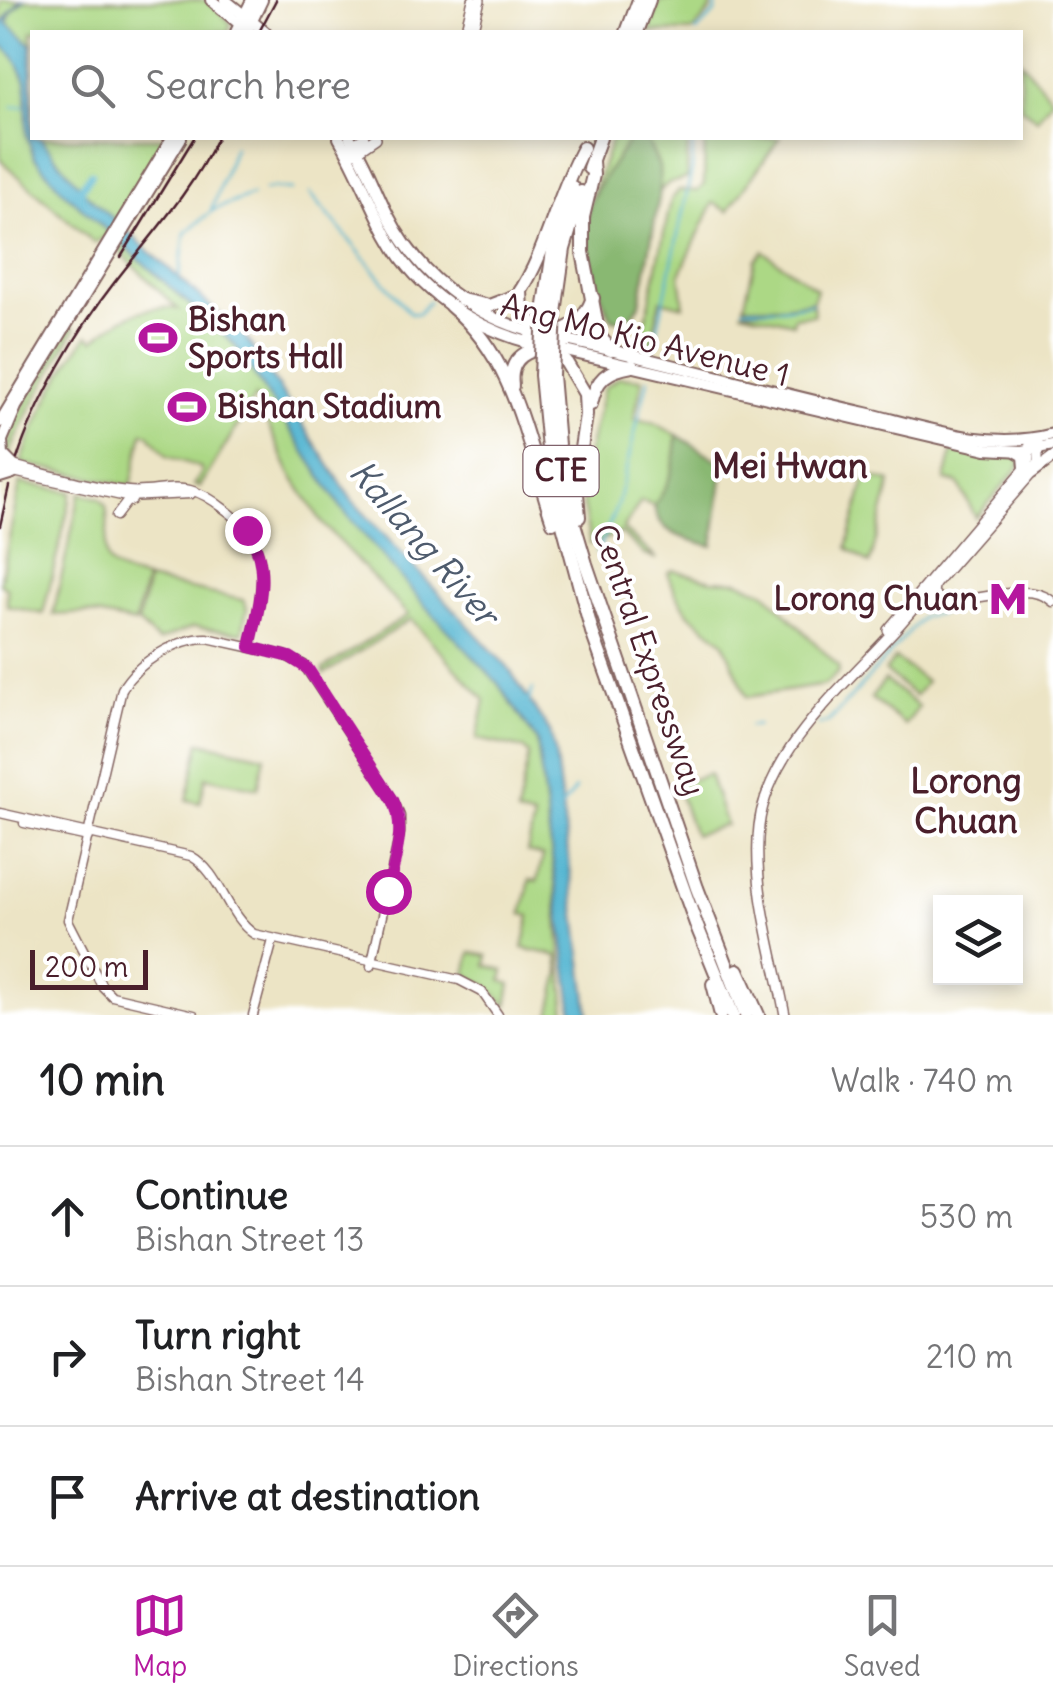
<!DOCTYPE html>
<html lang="en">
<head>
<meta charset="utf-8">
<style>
  :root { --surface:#fff; --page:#f6f6f6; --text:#202124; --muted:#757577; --line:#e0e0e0; --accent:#b5179e }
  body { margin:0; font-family:Delius,sans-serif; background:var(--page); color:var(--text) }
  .controls { position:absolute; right:30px; bottom:30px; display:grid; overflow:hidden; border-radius:0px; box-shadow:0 5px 15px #0003 }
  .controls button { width:90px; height:90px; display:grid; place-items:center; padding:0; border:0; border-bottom:2px solid var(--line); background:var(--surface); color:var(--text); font:50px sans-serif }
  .scale { position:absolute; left:30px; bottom:25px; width:118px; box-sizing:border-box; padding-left:10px; border:5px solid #4a1f2b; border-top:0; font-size:28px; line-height:35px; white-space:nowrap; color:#4a1f2b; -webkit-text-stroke:8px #fff; paint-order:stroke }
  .stop { position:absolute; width:30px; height:30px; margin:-22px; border:8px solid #b5179e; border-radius:50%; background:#fff }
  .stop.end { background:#b5179e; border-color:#fff; box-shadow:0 2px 10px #0008 }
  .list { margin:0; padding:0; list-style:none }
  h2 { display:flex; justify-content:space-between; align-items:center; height:130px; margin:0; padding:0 40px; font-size:42px }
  h2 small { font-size:32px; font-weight:400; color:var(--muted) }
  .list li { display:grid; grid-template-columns:65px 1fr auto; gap:30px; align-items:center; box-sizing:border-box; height:140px; padding:0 40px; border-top:2px solid var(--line) }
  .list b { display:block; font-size:38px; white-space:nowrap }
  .list p { margin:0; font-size:32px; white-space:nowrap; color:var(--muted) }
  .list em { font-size:32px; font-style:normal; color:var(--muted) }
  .icon { flex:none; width:55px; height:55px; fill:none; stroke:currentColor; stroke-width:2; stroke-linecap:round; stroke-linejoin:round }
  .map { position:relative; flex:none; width:1053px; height:1015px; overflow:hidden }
  .search { position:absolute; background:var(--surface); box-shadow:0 5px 15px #0003; left:30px; right:30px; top:30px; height:110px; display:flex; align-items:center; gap:25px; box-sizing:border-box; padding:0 35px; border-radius:0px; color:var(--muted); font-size:38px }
  .sheet { height:550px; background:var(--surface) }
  nav { display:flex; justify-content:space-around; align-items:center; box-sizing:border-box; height:140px; border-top:2px solid var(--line); background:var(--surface); font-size:28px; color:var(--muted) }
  nav a { display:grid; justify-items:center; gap:5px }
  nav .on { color:var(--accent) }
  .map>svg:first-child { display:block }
  .green { fill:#acd885; stroke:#7b7c58; stroke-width:2.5 }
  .forest { fill:#89b872; stroke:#6a6c4e; stroke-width:2.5 }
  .water { fill:#53b5d1; stroke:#4e6a7e; stroke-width:2.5 }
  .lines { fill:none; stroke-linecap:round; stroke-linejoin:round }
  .stream { stroke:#53b5d1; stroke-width:2.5 }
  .river { stroke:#53b5d1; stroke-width:8 }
  .tertiary-casing { stroke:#836461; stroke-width:11 }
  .secondary-casing { stroke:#836461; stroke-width:12 }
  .primary-casing { stroke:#836461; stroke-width:14 }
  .motorway-casing { stroke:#836461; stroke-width:16 }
  .tertiary { stroke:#fff; stroke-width:8 }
  .secondary { stroke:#fff; stroke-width:9 }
  .primary { stroke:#fff; stroke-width:10 }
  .motorway { stroke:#fff; stroke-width:12 }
  .rail { stroke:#4a1f2b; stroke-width:2.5 }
  .motorway-bridge-casing { stroke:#836461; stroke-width:16; stroke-linecap:butt }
  .motorway-bridge { stroke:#fff; stroke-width:12 }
  .route { stroke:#b5179e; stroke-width:12 }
  .labels { text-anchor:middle; stroke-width:8; stroke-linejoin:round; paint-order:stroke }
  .shield { fill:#fff; stroke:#80626b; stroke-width:2.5 }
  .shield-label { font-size:30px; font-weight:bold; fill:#4a1f2b }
  .poi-label { font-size:32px; font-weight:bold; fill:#4a1f2b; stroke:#fff; text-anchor:start }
  .street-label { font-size:32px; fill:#4a1f2b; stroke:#fff }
  .neighbourhood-label { font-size:35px; font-weight:bold; fill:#4a1f2b; stroke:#fff }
  .water-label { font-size:35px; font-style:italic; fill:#4e5b6d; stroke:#fff }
</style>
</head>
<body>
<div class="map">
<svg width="1053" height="1015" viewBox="0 0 1053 1015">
  <rect width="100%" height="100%" fill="#fff"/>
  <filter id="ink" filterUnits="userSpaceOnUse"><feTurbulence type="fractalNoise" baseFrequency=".01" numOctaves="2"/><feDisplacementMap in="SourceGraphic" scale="20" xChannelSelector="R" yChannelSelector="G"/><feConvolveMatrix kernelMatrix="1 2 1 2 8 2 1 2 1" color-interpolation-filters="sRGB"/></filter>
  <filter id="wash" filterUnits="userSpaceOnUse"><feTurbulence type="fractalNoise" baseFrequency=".0048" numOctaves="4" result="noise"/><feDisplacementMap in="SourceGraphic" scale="40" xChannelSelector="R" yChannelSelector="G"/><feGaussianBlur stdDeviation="2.25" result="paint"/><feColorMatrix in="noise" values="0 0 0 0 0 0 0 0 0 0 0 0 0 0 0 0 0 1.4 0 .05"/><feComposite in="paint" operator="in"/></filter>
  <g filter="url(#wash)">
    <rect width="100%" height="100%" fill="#ece4c5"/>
    <g class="green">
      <polygon points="0,0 207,0 231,23 229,32 32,32 32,138 168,138 107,236 94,243 0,160"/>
      <polygon points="660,0 712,0 711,10 692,32 649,32"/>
      <polygon points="1020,60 1052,99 1037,119 1021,108"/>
      <path d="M612 138H688L687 178 667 184 660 191 640 303C634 316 627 322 612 319L605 306 590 201Z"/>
      <polygon points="705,138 780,138 728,211 713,203 680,274 684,306 661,300 649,350 640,348 671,200 679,190 698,191 704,184"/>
      <path d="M122 244 234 344 292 431 389 563 497 682 537 741 555 882 566 1015H550L560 972 558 956 523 948 530 916 522 914 530 880 537 881 543 856 527 852 534 818 517 814 529 754 524 749 477 739 485 700 411 619 324 674 323 669 408 615 323 524 290 473 255 397 200 487 194 485 202 472 201 468 167 456 149 434 143 432 131 486 21 463C37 417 59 373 88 335L94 340C118 319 145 303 178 309L118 250Z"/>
      <polygon points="763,251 817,289 813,301 784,306 744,306 755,260"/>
      <polygon points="813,304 814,315 794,317 793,323 741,311"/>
      <polygon points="70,326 75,329 30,410 8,457 5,452 16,418"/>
      <path d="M619 377 643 379 634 419 652 422 677 435C676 463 671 483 654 506L641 501 623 529 657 559 645 555 621 533 590 544 583 506V470L604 388Z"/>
      <polygon points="953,448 1017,456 1021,461 1019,467 976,518 958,483 945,480"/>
      <polygon points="866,476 891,482 870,564 847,548"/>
      <polygon points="20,483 72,492 43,614 7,606 7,588 0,584"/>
      <path d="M80 493 99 498 106 506C114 551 84 566 146 579L135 623 87 613 53 615Z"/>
      <polygon points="673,570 712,580 738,581 765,592 838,666 839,672 825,685 747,697 723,641 689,614 676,594 668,573"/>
      <polygon points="148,580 243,600 247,608 242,633 193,627 158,641 138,623"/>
      <polygon points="895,658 926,682 915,696 885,671"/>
      <polygon points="885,680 919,707 905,725 871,698"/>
      <polygon points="200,742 265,756 258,788 206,777 200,803 187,800"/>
      <polygon points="709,774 726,825 694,835 676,784"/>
      <polygon points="471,952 488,956 486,965 504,970 502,981 511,984 507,1006 485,984 466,974"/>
    </g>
    <g class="forest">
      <path d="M630 138H646L659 166 660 191 640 303C634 316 627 322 612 319 596 291 577 228 592 198 602 177 618 158 630 138Z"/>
      <path d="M677 435 724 464 713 546C687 539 660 536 654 506 671 483 676 463 677 435Z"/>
    </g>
    <polygon class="water" points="21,0 24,0 11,13 7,23 32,45 32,138 40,138 88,196 246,338 352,500 509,669 550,732 555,752 589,1015 573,1015 537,741 497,682 426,607 342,509 234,344 65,193 34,157 27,136 26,81 15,58 0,43 0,25"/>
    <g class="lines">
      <g class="stream">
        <polyline points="696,32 715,13 717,0"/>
        <polyline points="12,107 25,106"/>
        <polyline points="274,188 292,190"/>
        <polyline points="265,190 273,188"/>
        <polyline points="310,193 410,313 418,314 429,301"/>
        <polyline points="211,211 234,147"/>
        <polyline points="179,277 185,233 213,210 252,195"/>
        <polyline points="743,308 783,308 812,303"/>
        <polyline points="653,351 692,169 693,138"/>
        <polyline points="597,553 617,506 648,379"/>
        <polyline points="528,702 533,689"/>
        <polyline points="819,725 828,722 837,713 922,617 958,609"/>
        <polyline points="749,726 757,725"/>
        <polyline points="561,808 575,789"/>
      </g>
      <polyline class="river" points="81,196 81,188 91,174"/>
    </g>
  </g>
  <g filter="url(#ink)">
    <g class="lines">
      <g class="tertiary-casing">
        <g id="tertiary">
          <path d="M0 462C42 472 85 486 128 491 149 494 169 485 190 490 202 493 213 500 223 508 277 545 262 593 250 647"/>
          <polyline points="0,469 126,497 191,494"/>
          <polyline points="116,516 126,503 132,500"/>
          <path d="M922 597C958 613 1026 575 1053 602"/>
          <path d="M0 813 191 856C221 873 226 915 254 934L459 980 482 992 498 1015"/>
          <polyline points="24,823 88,837"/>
          <path d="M194 1015 112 996 102 986 68 920 122 689C137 663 177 638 207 638L284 655 304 665 393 800 400 816V833L371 966"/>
          <polyline points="253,1015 273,940"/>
        </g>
      </g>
      <g class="secondary-casing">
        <g id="secondary">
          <polyline points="465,32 473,0"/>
          <polyline points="472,32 480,0"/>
          <polyline points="348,147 364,138"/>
          <polyline points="354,153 376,138"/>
          <polyline points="934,586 933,593 941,601"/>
          <polyline points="888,630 1028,465 1030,443"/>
          <path d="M785 1015C774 954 752 889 759 826 768 747 851 680 901 623 945 573 988 523 1032 473L1038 462V438"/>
        </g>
      </g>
      <g class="primary-casing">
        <g id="primary">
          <polyline points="211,0 249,32"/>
          <polyline points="225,0 265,32"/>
          <polyline points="249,27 262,0"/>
          <polyline points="236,32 252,0"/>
          <path d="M339 138C357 169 370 203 387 235 416 290 471 327 531 343"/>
          <path d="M350 138C366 162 375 189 388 215 418 275 471 316 536 333"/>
          <path d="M562 339C664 361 764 390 866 413 927 428 991 451 1053 434"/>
          <polyline points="553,348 986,449 1022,451 1053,445"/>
          <polyline points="0,422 172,138"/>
          <polyline points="2,441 3,455 13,465"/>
          <polyline points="0,445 16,407 181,138"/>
          <polyline points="1017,452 1024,456 1025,468"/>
          <polyline points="1032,473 1053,457"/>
          <polyline points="0,477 13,473"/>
        </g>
      </g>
      <g class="motorway-casing">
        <g id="motorway">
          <polyline points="627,32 639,0"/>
          <polyline points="637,32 649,0"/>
          <polyline points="592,161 593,175 583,217 583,252 599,336 611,350"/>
          <polyline points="589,168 600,138"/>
          <polyline points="521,291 522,310 540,330"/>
          <path d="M462 300 489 306 518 295C547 252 557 195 583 148"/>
          <path d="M451 306C517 361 527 445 553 522"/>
          <polyline points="544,312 553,251 572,187"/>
          <polyline points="555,313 564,249 581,192"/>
          <polyline points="529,331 566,362 585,394 586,415 576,482 579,517"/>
          <path d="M526 342C556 333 581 330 593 298"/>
          <polyline points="541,375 551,480 592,632 696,924 733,1015"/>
          <polyline points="552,375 561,480 586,564 697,888 746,1015"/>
          <path d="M512 386C507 348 541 349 568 340"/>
          <path d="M591 404C596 379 607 370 632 366"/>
          <polyline points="738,970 758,1015"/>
          <polyline points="713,984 721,1015"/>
        </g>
      </g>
      <use href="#tertiary" class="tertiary"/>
      <use href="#secondary" class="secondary"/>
      <use href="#primary" class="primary"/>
      <use href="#motorway" class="motorway"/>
      <g class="rail">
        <polyline points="259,32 276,0"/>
        <polyline points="121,257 194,138"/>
        <path d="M17 459C35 403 78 329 114 283 151 235 191 192 217 138"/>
        <polyline points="0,526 9,486"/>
      </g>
      <g class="motorway-bridge-casing">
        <g id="motorway-bridge">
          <polyline points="541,375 544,312"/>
          <polyline points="552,375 555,313"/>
        </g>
      </g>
      <use href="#motorway-bridge" class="motorway-bridge"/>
    </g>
  </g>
  <g class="lines" filter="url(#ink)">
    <path class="route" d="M247 530C272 567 259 607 250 647L290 657 308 669 393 800C407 830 394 861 388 891"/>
  </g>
  <defs>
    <g id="stadium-bare" transform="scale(3)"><path d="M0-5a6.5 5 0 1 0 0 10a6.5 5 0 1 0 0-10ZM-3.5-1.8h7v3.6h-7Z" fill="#b5179e" stroke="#fff" stroke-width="2.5" paint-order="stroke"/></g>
    <g id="metro-bare" transform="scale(3)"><path d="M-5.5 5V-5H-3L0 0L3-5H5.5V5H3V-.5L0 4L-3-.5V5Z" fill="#b5179e" stroke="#fff" stroke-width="2.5" paint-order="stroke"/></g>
  </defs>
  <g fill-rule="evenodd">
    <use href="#stadium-bare" x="158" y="338"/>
    <use href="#stadium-bare" x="187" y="407"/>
    <use href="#metro-bare" x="1008" y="599"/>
  </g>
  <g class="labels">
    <rect class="shield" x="523.5" y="446" width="75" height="50" rx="8"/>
    <g class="shield-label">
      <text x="561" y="481">CTE</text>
    </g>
    <g class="poi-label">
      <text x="188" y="331">Bishan<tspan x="188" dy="37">Sports Hall</tspan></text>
      <text x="217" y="418">Bishan Stadium</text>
      <text x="978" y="610" text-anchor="end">Lorong Chuan</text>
    </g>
    <g class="street-label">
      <text transform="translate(645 340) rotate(14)" y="11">Ang Mo Kio Avenue 1</text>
      <text transform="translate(649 660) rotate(71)" y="11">Central Expressway</text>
    </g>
    <g class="neighbourhood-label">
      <text x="790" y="478">Mei Hwan</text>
      <text x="966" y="793">Lorong<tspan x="966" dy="40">Chuan</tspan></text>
    </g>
    <g class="water-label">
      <text transform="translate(424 543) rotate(49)" y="12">Kallang River</text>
    </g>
  </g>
</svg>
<div class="controls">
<button><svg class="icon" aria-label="layers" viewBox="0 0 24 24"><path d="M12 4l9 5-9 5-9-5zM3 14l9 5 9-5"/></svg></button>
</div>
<div class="scale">200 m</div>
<div class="stop" style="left:388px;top:891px"></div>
<div class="stop end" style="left:247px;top:530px"></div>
<div class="search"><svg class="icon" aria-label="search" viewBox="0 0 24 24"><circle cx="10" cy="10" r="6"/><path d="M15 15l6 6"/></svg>Search here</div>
</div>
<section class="sheet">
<h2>10 min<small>Walk · 740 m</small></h2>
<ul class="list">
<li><svg class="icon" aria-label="ahead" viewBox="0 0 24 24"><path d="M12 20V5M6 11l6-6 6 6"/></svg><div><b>Continue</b><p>Bishan Street 13</p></div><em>530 m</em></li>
<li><svg class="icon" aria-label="right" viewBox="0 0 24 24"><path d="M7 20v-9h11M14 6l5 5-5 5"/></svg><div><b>Turn right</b><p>Bishan Street 14</p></div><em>210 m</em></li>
<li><svg class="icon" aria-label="arrive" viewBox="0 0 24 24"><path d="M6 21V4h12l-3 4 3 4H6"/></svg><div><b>Arrive at destination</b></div></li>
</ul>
</section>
<nav>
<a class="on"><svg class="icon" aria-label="map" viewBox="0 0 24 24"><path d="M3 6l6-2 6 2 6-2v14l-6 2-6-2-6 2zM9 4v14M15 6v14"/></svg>Map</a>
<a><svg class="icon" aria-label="directions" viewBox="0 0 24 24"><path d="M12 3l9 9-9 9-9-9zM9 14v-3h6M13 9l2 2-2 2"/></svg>Directions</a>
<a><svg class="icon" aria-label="saved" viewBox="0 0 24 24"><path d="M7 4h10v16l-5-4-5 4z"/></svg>Saved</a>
</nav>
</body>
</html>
